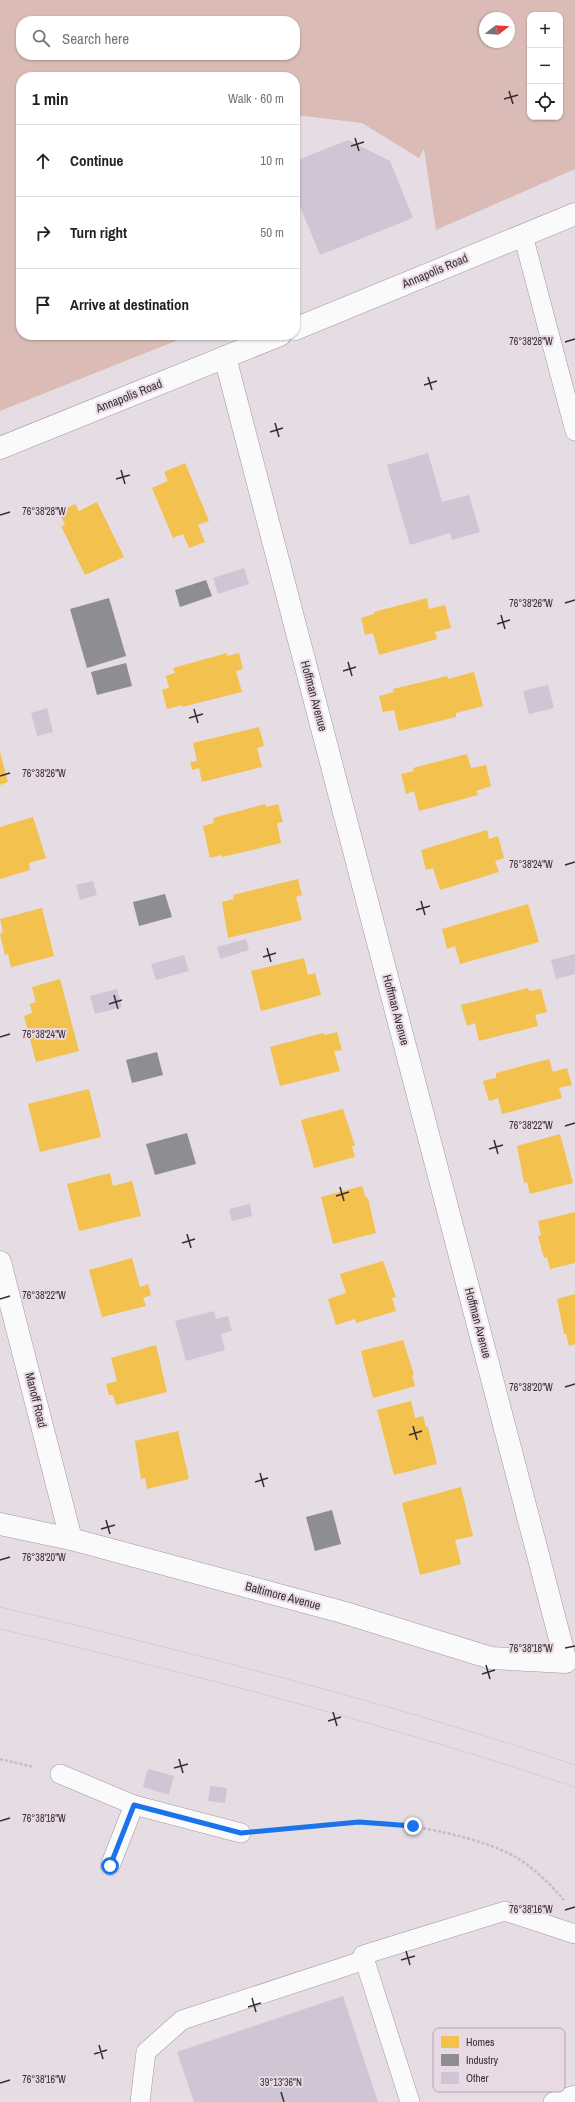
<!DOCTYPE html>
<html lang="en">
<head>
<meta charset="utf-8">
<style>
  :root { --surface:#fff; --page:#f2f2f2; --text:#222; --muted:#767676; --line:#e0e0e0 }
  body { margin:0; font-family:"Archivo Narrow",sans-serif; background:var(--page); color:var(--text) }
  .controls { position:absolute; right:12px; top:12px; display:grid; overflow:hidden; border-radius:8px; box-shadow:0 1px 3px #0004 }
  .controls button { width:36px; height:36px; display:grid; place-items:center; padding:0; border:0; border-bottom:1px solid var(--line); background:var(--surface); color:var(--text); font:20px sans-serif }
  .compass { position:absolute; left:479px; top:12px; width:36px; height:36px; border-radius:50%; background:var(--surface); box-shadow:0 1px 3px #0004; rotate:73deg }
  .stop { position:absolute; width:12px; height:12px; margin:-9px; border:3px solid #1a73e8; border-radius:50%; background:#fff }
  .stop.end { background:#1a73e8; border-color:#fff; box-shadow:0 1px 4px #0008 }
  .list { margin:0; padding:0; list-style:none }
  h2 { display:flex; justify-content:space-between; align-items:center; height:52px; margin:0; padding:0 16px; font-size:17px }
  h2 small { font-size:13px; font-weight:400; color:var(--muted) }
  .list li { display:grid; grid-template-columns:26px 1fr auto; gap:12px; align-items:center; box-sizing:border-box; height:72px; padding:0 16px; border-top:1px solid var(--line) }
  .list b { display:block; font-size:15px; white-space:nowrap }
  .list em { font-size:13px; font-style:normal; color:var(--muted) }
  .icon { flex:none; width:22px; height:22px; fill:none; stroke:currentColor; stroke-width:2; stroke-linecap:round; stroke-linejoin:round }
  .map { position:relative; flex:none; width:575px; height:2102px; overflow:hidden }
  .search { position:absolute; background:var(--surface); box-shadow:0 1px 3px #0004; left:16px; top:16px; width:284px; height:44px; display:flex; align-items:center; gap:10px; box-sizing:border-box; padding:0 14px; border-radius:16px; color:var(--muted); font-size:15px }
  .panel { position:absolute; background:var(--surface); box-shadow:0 1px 3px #0004; left:16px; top:72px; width:284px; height:268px; border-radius:16px }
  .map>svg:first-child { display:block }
  .green { fill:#dabbb5; fill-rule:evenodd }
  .homes { fill:#f2c14e }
  .industry { fill:#8d8d92 }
  .building { fill:#cfc5d4 }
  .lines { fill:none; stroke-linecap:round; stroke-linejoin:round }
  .lane-casing { stroke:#9f989d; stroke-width:20 }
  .street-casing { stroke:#9f989d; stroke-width:23 }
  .secondary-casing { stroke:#9f989d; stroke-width:23 }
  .path { stroke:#c2bfc2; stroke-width:2.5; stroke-dasharray:3 2; stroke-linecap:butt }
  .lane { stroke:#fbfafb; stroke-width:19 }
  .street { stroke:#fbfafb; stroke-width:22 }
  .secondary { stroke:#fbfafb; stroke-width:22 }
  .tram { stroke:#d2cfd1; stroke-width:1 }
  .route { stroke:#1a73e8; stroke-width:5 }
  .ticks { fill:none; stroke:#352f33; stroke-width:1.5 }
  .labels { text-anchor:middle; stroke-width:4; stroke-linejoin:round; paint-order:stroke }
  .street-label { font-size:12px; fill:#352f33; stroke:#e9d9e4 }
  .key { fill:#e9d9e4; stroke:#b3a6af; stroke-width:1 }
  .key-label { font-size:11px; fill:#352f33 }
  .ticks-label { font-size:10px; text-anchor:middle; fill:#352f33; stroke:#e9d9e4; stroke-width:4; stroke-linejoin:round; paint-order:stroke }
</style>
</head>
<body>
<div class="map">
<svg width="575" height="2102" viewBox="0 0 575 2102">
  <rect width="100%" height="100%" fill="#e6dce3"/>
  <path class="green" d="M0 0H575V169L436 230 424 149 419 158 362 123 295 115V77H21V335L188 336 0 411ZM530 15H560V117H530ZM485 18H509V42H485ZM21 21H295V55H21Z"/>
  <g class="homes">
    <polygon points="185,463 209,521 198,525 205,542 189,548 183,534 173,538 152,488 168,481 164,472"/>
    <polygon points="97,502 124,557 85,575 61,526 65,525 59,512 75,504 79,511"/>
    <polygon points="427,598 429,609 445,605 451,628 435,632 437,639 379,655 373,633 365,635 361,618 374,614 374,612"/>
    <polygon points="227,653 227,656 239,653 243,669 236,671 242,692 182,707 182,705 167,709 162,690 169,688 166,676 175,673 173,668"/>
    <polygon points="474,672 483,706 456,713 456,717 399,731 394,710 383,712 379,696 394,692 393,689 447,676 448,679"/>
    <polygon points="259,727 264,746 257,748 262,767 202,782 199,768 192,770 190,762 197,761 193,743"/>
    <polygon points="0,752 8,782 0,785"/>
    <polygon points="467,754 471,768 486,765 491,786 476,791 478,795 419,811 414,791 406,794 401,774 414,771 413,768"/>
    <polygon points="265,804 266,807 278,804 283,822 277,823 281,843 222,857 222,855 210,858 203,826 214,823 213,818"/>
    <polygon points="33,817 46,858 29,863 30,870 0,879 0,827"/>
    <polygon points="487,830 489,839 498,836 504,858 495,861 499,872 440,890 433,868 426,870 421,850"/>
    <polygon points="298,879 302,895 296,897 302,920 228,938 222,902 234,899 233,895"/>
    <polygon points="528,904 539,942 460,964 455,946 447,949 442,929"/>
    <polygon points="42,908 54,956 11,967 8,954 5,955 0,934 3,932 0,919"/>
    <polygon points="304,958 308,975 315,973 321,995 261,1011 251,971"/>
    <polygon points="60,979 79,1051 36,1062 24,1016 32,1013 30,1004 36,1002 32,987"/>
    <polygon points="528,988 529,991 541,989 547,1012 535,1015 538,1026 479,1041 475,1023 467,1026 461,1005"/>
    <polygon points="337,1032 342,1050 334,1051 340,1071 280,1086 270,1047 323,1033 324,1035"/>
    <polygon points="549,1059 553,1072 567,1068 572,1085 559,1088 562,1098 502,1114 498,1098 489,1101 483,1081 496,1078 496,1073"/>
    <polygon points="89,1089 101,1137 40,1152 28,1104"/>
    <polygon points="343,1109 355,1146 352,1146 355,1157 314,1168 301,1120"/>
    <polygon points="560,1134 573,1183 530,1194 527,1182 524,1183 517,1146"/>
    <polygon points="110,1173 113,1186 132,1181 141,1216 79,1231 67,1184"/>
    <polygon points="362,1186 366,1198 368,1198 376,1233 333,1244 321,1197"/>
    <polygon points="575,1212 575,1263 550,1269 547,1257 544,1258 538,1236 541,1235 538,1221"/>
    <polygon points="132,1258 140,1287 148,1284 151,1295 143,1298 146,1306 102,1317 89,1270"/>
    <polygon points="383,1261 396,1297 392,1298 396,1311 356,1323 355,1319 336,1325 328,1299 346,1293 340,1274"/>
    <polygon points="575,1294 575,1344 569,1346 566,1334 564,1334 557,1299"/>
    <polygon points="403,1340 414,1375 412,1375 415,1386 373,1398 361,1351"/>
    <polygon points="156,1345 167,1392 116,1405 113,1395 109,1395 106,1384 117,1381 111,1358"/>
    <polygon points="411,1401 415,1418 423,1416 426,1427 428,1427 437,1464 394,1475 377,1410"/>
    <polygon points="178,1431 189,1479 147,1489 145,1478 141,1479 135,1441"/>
    <polygon points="461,1487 473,1536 455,1540 461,1564 420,1575 402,1503"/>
  </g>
  <g class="industry">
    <polygon points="206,580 212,596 180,607 175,590"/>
    <polygon points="109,598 126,656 87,668 70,609"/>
    <polygon points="126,663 132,686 97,695 91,672"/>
    <polygon points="165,894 172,917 139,926 133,902"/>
    <polygon points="157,1052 163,1075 132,1083 126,1060"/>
    <polygon points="187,1133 196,1164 155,1175 146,1144"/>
    <polygon points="332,1510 341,1544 315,1551 306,1517"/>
  </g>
  <g class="building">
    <polygon points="348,140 390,161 413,218 320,255 295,194 295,161"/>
    <polygon points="428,453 442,502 469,495 480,532 452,540 450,533 410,545 387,465"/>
    <polygon points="244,568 249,584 218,594 213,578"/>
    <polygon points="548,685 554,708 529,714 523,691"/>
    <polygon points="47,708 53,732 37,736 31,713"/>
    <polygon points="93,881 97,895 80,900 76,885"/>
    <polygon points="246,939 249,950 220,959 217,947"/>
    <polygon points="575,954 575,974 556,979 551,960"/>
    <polygon points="184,955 189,971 156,980 151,964"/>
    <polygon points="117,989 122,1007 95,1014 90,996"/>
    <polygon points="250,1204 252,1216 232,1221 229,1209"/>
    <polygon points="214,1311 216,1319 228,1316 232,1331 221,1334 225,1350 186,1361 175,1321"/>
    <polygon points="148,1769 174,1776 169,1795 143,1787"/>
    <polygon points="210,1786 227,1788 225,1803 208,1801"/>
    <polygon points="343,1996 378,2102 194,2102 177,2052"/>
  </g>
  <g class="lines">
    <g class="lane-casing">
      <g id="lane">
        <polyline points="523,235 575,431"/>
        <polyline points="60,1774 134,1805 241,1833"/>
        <polyline points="110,1866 134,1805"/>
        <polyline points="140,2102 146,2052 182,2020 365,1960"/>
        <polyline points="410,2102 363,1955 505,1911 575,1934"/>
        <polyline points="553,2102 575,2095"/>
      </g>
    </g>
    <g class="street-casing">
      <g id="street">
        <polyline points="0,1262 71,1539"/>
        <polyline points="0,1524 71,1539 342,1612 491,1658 566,1662 225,357"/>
      </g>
    </g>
    <g class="secondary-casing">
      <g id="secondary">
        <polyline points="295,329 575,214"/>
        <polyline points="0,448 280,335"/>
      </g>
    </g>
    <g class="path">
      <polyline points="0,1759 34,1767"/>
      <path d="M269 1831C299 1828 328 1824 357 1822 400 1821 487 1837 522 1861 538 1872 551 1885 564 1900"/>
    </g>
    <use href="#lane" class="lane"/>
    <use href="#street" class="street"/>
    <use href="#secondary" class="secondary"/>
    <g class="tram">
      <path d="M0 1607C193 1653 387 1702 575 1765"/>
      <path d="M0 1629C194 1674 386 1724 575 1787"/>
    </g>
  </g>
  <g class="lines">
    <polyline class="route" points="110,1866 134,1805 241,1833 359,1822 413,1826"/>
  </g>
  <path class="ticks" d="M509 91 513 104M504 99 518 95M355 138 359 151M351 146 364 142M565 342 575 339M428 377 432 390M424 385 437 381M275 423 279 437M270 432 283 428M121 470 125 484M116 479 130 475M0 515 10 512M565 603 575 600M501 615 505 629M497 624 510 620M348 662 352 676M343 671 356 667M194 709 198 723M189 718 203 714M0 776 10 773M565 865 575 862M421 901 425 915M416 910 430 906M267 948 271 962M263 957 276 953M114 995 118 1009M109 1004 122 1000M0 1037 10 1034M565 1126 575 1123M494 1140 498 1154M489 1149 503 1145M340 1187 344 1201M336 1196 349 1192M187 1234 191 1248M182 1243 195 1239M0 1299 10 1296M565 1387 575 1384M413 1426 417 1440M409 1435 422 1431M260 1473 264 1487M255 1482 268 1478M106 1520 110 1534M101 1529 115 1525M0 1560 10 1557M565 1648 575 1646M486 1665 490 1679M482 1674 495 1670M333 1712 337 1726M328 1721 341 1717M179 1759 183 1773M174 1768 188 1764M0 1821 10 1818M565 1910 575 1907M406 1951 410 1965M401 1960 415 1956M252 1998 256 2012M248 2007 261 2003M99 2045 103 2059M94 2054 107 2050M0 2083 10 2080M281 2092 284 2102"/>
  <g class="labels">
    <g class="street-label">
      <text transform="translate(435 271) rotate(-23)" y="4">Annapolis Road</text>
      <text transform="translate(129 396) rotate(-22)" y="4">Annapolis Road</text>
      <text transform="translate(314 696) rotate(75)" y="4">Hoffman Avenue</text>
      <text transform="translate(396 1010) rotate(75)" y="4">Hoffman Avenue</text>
      <text transform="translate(478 1323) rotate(75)" y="4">Hoffman Avenue</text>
      <text transform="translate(36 1400) rotate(76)" y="4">Manoff Road</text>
      <text transform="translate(283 1596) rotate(15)" y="4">Baltimore Avenue</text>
    </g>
  </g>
  <rect x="433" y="2028" width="132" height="64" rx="6" class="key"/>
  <rect x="441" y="2036" width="18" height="12" fill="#f2c14e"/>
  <rect x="441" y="2054" width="18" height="12" fill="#8d8d92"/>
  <rect x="441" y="2072" width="18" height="12" fill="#cfc5d4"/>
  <g class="key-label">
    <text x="466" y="2046">Homes</text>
    <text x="466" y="2064">Industry</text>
    <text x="466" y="2082">Other</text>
  </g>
  <g class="ticks-label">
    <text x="531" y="345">76°38'28"W</text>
    <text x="44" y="515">76°38'28"W</text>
    <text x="531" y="607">76°38'26"W</text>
    <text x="44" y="777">76°38'26"W</text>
    <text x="531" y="868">76°38'24"W</text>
    <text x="44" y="1038">76°38'24"W</text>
    <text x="531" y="1129">76°38'22"W</text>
    <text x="44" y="1299">76°38'22"W</text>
    <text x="531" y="1391">76°38'20"W</text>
    <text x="44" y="1561">76°38'20"W</text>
    <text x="531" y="1652">76°38'18"W</text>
    <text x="44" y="1822">76°38'18"W</text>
    <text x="531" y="1913">76°38'16"W</text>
    <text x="44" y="2083">76°38'16"W</text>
    <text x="281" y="2086">39°13'36"N</text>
  </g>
</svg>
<div class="controls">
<button>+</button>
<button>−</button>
<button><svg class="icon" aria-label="locate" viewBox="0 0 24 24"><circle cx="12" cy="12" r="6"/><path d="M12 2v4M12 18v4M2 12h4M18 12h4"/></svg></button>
</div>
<svg class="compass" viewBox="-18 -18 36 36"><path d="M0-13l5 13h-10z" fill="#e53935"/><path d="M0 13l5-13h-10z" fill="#767676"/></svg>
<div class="stop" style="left:110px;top:1866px"></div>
<div class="stop end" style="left:413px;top:1826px"></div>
<div class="search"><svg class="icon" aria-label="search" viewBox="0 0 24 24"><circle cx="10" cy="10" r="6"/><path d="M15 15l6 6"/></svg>Search here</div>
<section class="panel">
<h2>1 min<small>Walk · 60 m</small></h2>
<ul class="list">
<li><svg class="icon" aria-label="ahead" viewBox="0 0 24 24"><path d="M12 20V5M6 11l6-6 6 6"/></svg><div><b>Continue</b></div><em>10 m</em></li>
<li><svg class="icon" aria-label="right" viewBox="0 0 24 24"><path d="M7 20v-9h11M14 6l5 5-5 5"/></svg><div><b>Turn right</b></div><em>50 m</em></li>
<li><svg class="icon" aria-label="arrive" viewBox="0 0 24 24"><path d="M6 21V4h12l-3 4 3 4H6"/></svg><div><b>Arrive at destination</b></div></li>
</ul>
</section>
</div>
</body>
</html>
